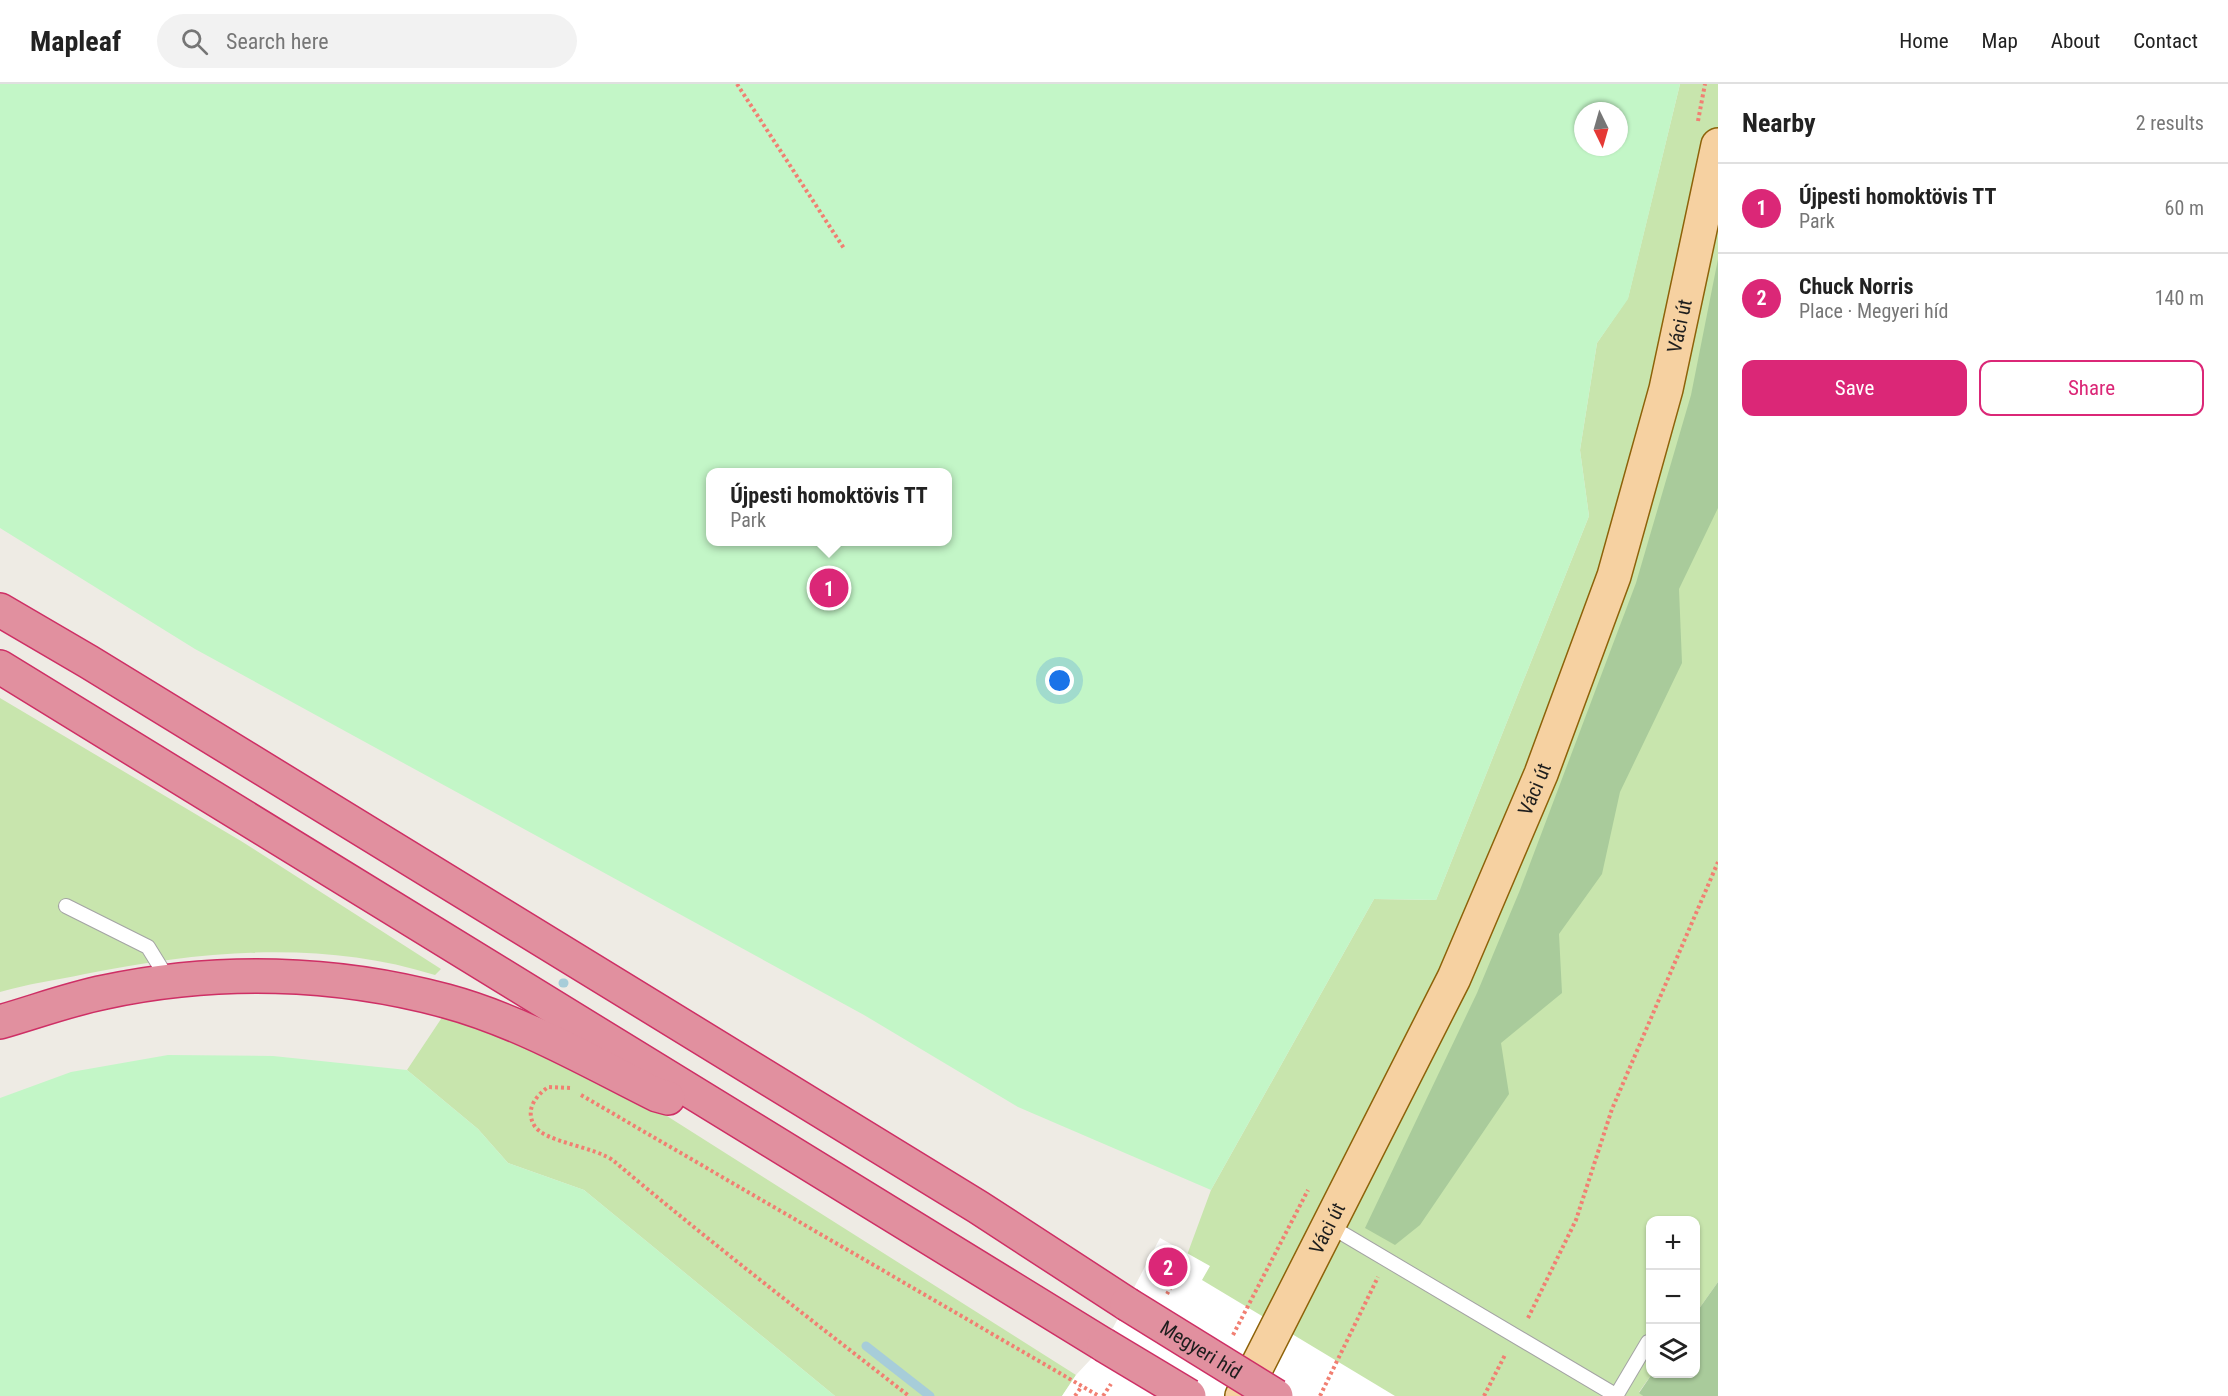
<!DOCTYPE html>
<html lang="en">
<head>
<meta charset="utf-8">
<style>
  :root { --surface:#fff; --page:#f2f2f2; --text:#222; --muted:#767676; --line:#e0e0e0; --accent:#db2777 }
  body { margin:0; font-family:"Roboto Condensed",sans-serif; background:var(--page); color:var(--text) }
  .controls { position:absolute; right:18px; bottom:18px; display:grid; overflow:hidden; border-radius:12px; box-shadow:0 2px 4px #0004 }
  .controls button { width:54px; height:54px; display:grid; place-items:center; padding:0; border:0; border-bottom:2px solid var(--line); background:var(--surface); color:var(--text); font:30px sans-serif }
  .compass { position:absolute; left:1574px; top:18px; width:54px; height:54px; border-radius:50%; background:var(--surface); box-shadow:0 2px 4px #0004; rotate:175deg }
  .you { position:absolute; left:1060px; top:597px; width:21px; height:21px; margin:-15px; border:4px solid #fff; border-radius:50%; background:#1a73e8; box-shadow:0 0 0 9px #1a73e833 }
  .badge { display:grid; place-items:center; width:39px; height:39px; border-radius:50%; background:var(--accent); color:#fff; font-size:20px; font-weight:700 }
  .pin { position:absolute; translate:-50% -50%; border:3px solid #fff; box-shadow:0 2px 6px #0006 }
  .popup { position:absolute; left:706px; top:384px; width:246px; height:78px; box-sizing:border-box; display:grid; place-content:center; border-radius:12px; background:var(--surface); filter:drop-shadow(0 2px 4px #0005); font-size:20px; white-space:nowrap; color:var(--muted) }
  .popup b { font-size:22px; color:var(--text) }
  .popup::after { content:''; position:absolute; left:50%; top:100%; margin-left:-12px; border:12px solid transparent; border-top-color:var(--surface) }
  .list { margin:0; padding:0; list-style:none }
  h2 { display:flex; justify-content:space-between; align-items:center; height:78px; margin:0; padding:0 24px; font-size:26px }
  h2 small { font-size:20px; font-weight:400; color:var(--muted) }
  .list li { display:grid; grid-template-columns:39px 1fr auto; gap:18px; align-items:center; box-sizing:border-box; height:90px; padding:0 24px; border-top:2px solid var(--line) }
  .list b { display:block; font-size:22px; white-space:nowrap }
  .list p { margin:0; font-size:20px; white-space:nowrap; color:var(--muted) }
  .list em { font-size:20px; font-style:normal; color:var(--muted) }
  .actions { display:flex; gap:12px; padding:18px 24px }
  .actions a { flex:1; padding:14px 0; border:2px solid var(--accent); border-radius:12px; text-align:center; font-size:21px; color:var(--accent) }
  .actions .main { background:var(--accent); color:#fff }
  .icon { flex:none; width:33px; height:33px; fill:none; stroke:currentColor; stroke-width:2; stroke-linecap:round; stroke-linejoin:round }
  .map { position:relative; flex:none; width:1718px; height:1312px; overflow:hidden }
  header { display:flex; align-items:center; gap:36px; box-sizing:border-box; height:84px; padding:0 30px; background:var(--surface); border-bottom:2px solid var(--line) }
  header strong { font-size:28px }
  nav { display:flex; gap:33px; margin-inline-start:auto; font-size:21px }
  .search { width:420px; height:54px; background:var(--page); display:flex; align-items:center; gap:15px; box-sizing:border-box; padding:0 21px; border-radius:33px; color:var(--muted); font-size:22px }
  main { display:flex }
  aside { flex:1; background:var(--surface) }
  .map>svg:first-child { display:block }
  .grass { fill:#c8e5ad }
  .forest { fill:#a9cb9b }
  .park { fill:#c3f6c7; fill-rule:evenodd }
  .pier { fill:#fff }
  .lines { fill:none; stroke-linecap:round; stroke-linejoin:round }
  .stream { stroke:#a7cdd9; stroke-width:9 }
  .lane-casing { stroke:#a4a4a4; stroke-width:16 }
  .primary-casing { stroke:#8d6209; stroke-width:36 }
  .highway-casing { stroke:#ce2f65; stroke-width:36 }
  .path { stroke:#f17f72; stroke-width:4; stroke-dasharray:3 3; stroke-linecap:butt }
  .lane { stroke:#fff; stroke-width:14 }
  .primary { stroke:#f6d1a1; stroke-width:33 }
  .highway { stroke:#e1909f; stroke-width:33 }
  .highway-bridge-casing { stroke:#ce2f65; stroke-width:36; stroke-linecap:butt }
  .highway-bridge { stroke:#e1909f; stroke-width:33 }
  .labels { text-anchor:middle; stroke-width:5; stroke-linejoin:round; paint-order:stroke }
  .street-label { font-size:20px; fill:#1d1d1d; stroke:#fff }
</style>
</head>
<body>
<header>
<strong>Mapleaf</strong>
<div class="search"><svg class="icon" aria-label="search" viewBox="0 0 24 24"><circle cx="10" cy="10" r="6"/><path d="M15 15l6 6"/></svg>Search here</div>
<nav><a>Home</a><a>Map</a><a>About</a><a>Contact</a></nav>
</header>
<main>
<div class="map">
<svg width="1718" height="1312" viewBox="0 0 1718 1312">
  <rect width="100%" height="100%" fill="#eeebe4"/>
  <g class="grass">
    <polygon points="1680,0 1718,0 1718,1198 1696,1229 1696,1136 1650,1136 1652,1290 1639,1308 1643,1312 1135,1312 1211,1106 1374,815 1436,816 1589,432 1580,366 1597,259 1628,214"/>
    <path d="M0 614 241 757 441 885 435 891C321 855 200 867 85 890 57 896 27 900 0 908Z"/>
    <polygon points="447,926 648,1020 1076,1291 1062,1312 835,1312 584,1106 508,1079 478,1045 407,986"/>
  </g>
  <g class="forest">
    <polygon points="1718,175 1718,424 1679,505 1682,579 1620,708 1602,790 1559,850 1562,909 1501,959 1509,1010 1420,1141 1395,1161 1365,1144 1477,909 1520,806 1636,499 1691,311"/>
    <polygon points="1718,1198 1718,1312 1643,1312 1639,1309 1652,1290 1696,1290 1696,1229"/>
  </g>
  <g class="park">
    <path d="M0 0H1680L1628 215 1597 259 1580 366 1589 432 1436 816 1374 815 1211 1106 1018 1023 864 931 195 565 0 444ZM1583 27H1619V63H1583ZM710 388H948V458H710Z"/>
    <polygon points="168,971 273,972 407,986 478,1045 508,1079 584,1106 835,1312 0,1312 0,1014 71,988"/>
  </g>
  <polygon class="pier" points="1160,1154 1210,1182 1202,1196 1395,1312 1062,1312 1076,1291 1104,1261"/>
  <g class="lines">
    <g class="stream">
      <polyline points="563,899 564,899"/>
      <polyline points="866,1262 930,1312"/>
    </g>
    <g class="lane-casing">
      <g id="lane">
        <polyline points="66,822 148,863 169,897"/>
        <polyline points="1330,1142 1617,1312"/>
        <polyline points="1616,1312 1648,1258"/>
      </g>
    </g>
    <g class="primary-casing">
      <g id="primary">
        <path id="s1" d="M1242 1312 1454 894 1541 690 1614 492 1666 305 1718 61"/>
      </g>
    </g>
    <g class="highway-casing">
      <g id="highway">
        <polyline points="0,526 89,578 978,1123 1127,1220"/>
        <polyline points="0,583 1104,1261"/>
        <path d="M0 938C35 928 70 915 105 908 217 884 335 887 446 917 520 937 589 977 657 1011L668 1014"/>
      </g>
    </g>
    <g class="path">
      <polyline points="737,0 845,166"/>
      <polyline points="1698,37 1705,0"/>
      <path d="M570 1004 548 1003C536 1012 525 1025 534 1041 544 1059 596 1062 615 1078 711 1159 810 1235 909 1312"/>
      <polyline points="581,1011 1099,1312"/>
      <polyline points="1155,1182 1164,1163 1187,1177 1167,1210"/>
      <polyline points="1528,1234 1576,1136 1612,1025 1718,778"/>
      <polyline points="1233,1251 1308,1106"/>
      <polyline points="1075,1312 1082,1302"/>
      <polyline points="1103,1312 1111,1300"/>
      <polyline points="1320,1312 1378,1193"/>
      <polyline points="1484,1312 1505,1271"/>
    </g>
    <use href="#lane" class="lane"/>
    <use href="#primary" class="primary"/>
    <use href="#highway" class="highway"/>
    <g class="highway-bridge-casing">
      <g id="highway-bridge">
        <path id="s2" d="M1127 1220 1276 1312"/>
        <polyline points="1104,1261 1189,1312"/>
      </g>
    </g>
    <use href="#highway-bridge" class="highway-bridge"/>
  </g>
  <g class="labels">
    <g class="street-label">
      <text dy="7" stroke="none"><textPath href="#s1" startOffset="1160">Váci út</textPath></text>
      <text dy="7" stroke="none"><textPath href="#s1" startOffset="674">Váci út</textPath></text>
      <text dy="7" stroke="none"><textPath href="#s1" startOffset="188">Váci út</textPath></text>
      <text dy="7" stroke="none"><textPath href="#s2" startOffset="87">Megyeri híd</textPath></text>
    </g>
  </g>
</svg>
<div class="controls">
<button>+</button>
<button>−</button>
<button><svg class="icon" aria-label="layers" viewBox="0 0 24 24"><path d="M12 4l9 5-9 5-9-5zM3 14l9 5 9-5"/></svg></button>
</div>
<svg class="compass" viewBox="-18 -18 36 36"><path d="M0-13l5 13h-10z" fill="#e53935"/><path d="M0 13l5-13h-10z" fill="#767676"/></svg>
<div class="you"></div>
<div class="pin badge" style="left:829px;top:504px">1</div>
<div class="popup"><b>Újpesti homoktövis TT</b>Park</div>
<div class="pin badge" style="left:1168px;top:1183px">2</div>
</div>
<aside>
<h2>Nearby<small>2 results</small></h2>
<ul class="list">
<li><span class="badge">1</span><div><b>Újpesti homoktövis TT</b><p>Park</p></div><em>60 m</em></li>
<li><span class="badge">2</span><div><b>Chuck Norris</b><p>Place · Megyeri híd</p></div><em>140 m</em></li>
</ul>
<div class="actions"><a class="main">Save</a><a>Share</a></div>
</aside>
</main>
</body>
</html>
